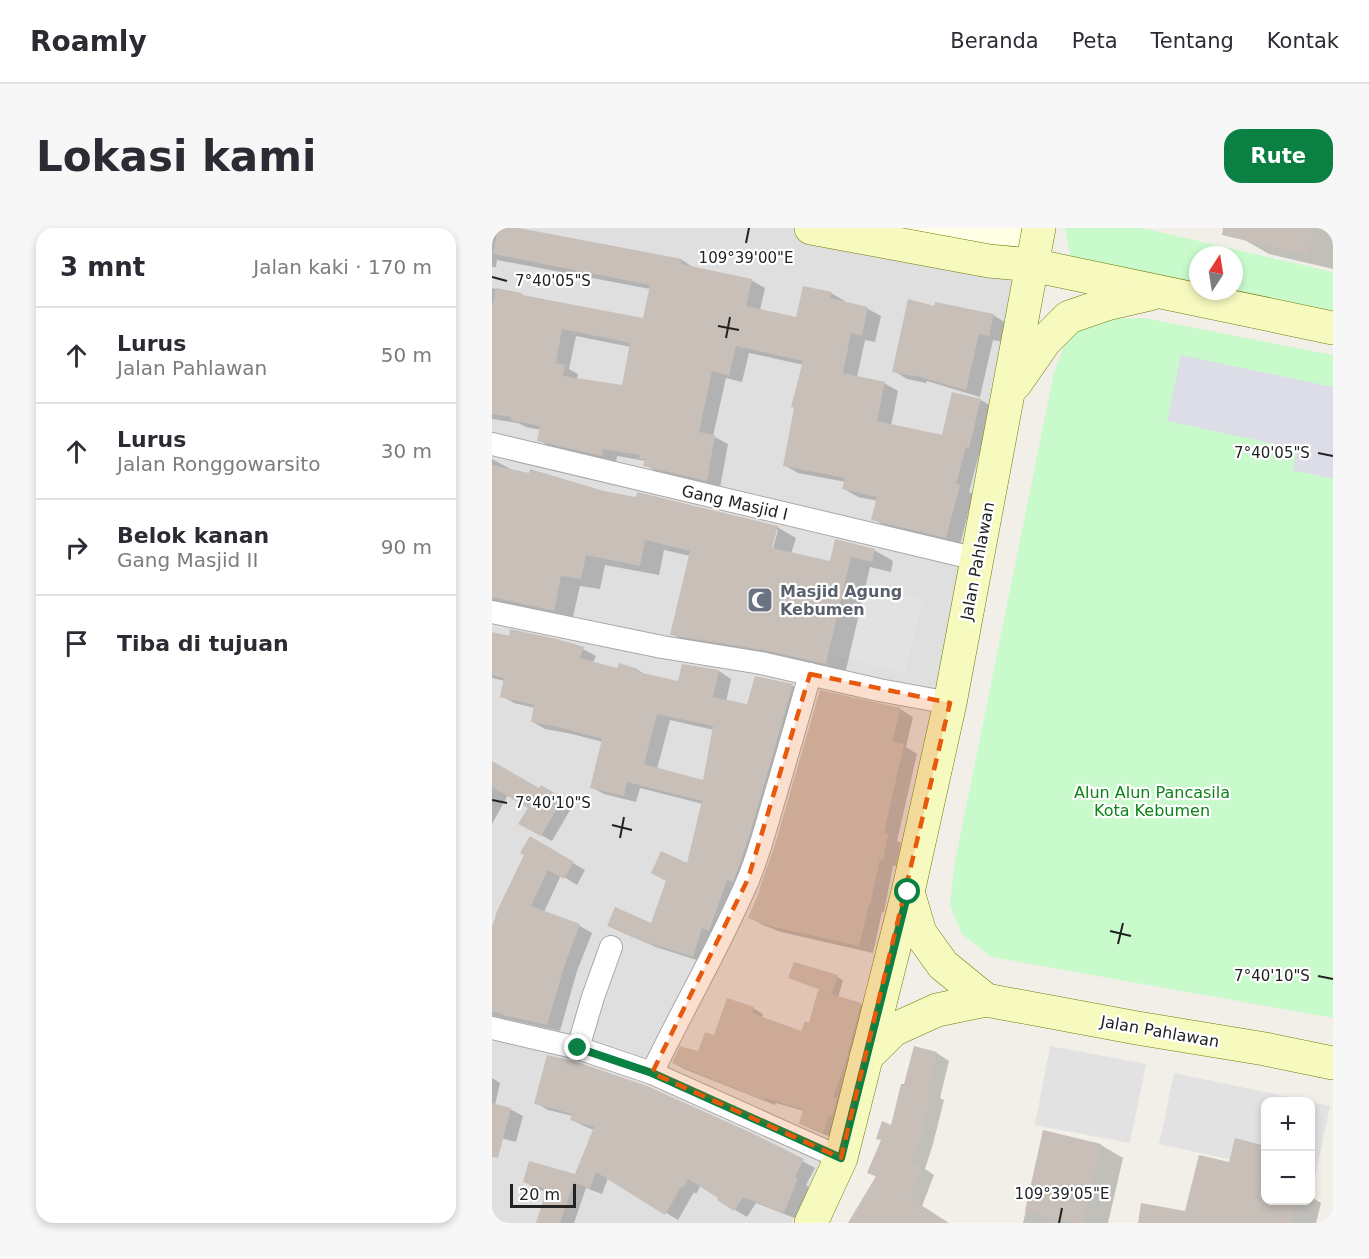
<!DOCTYPE html>
<html lang="id">
<head>
<meta charset="utf-8">
<style>
  :root { --surface:#fff; --page:#f7f7f7; --text:#2b2b33; --muted:#7c7c81; --line:#e1e1e2; --accent:#0b8043 }
  body { margin:0; font-family:"DejaVu Sans",sans-serif; background:var(--page); color:var(--text) }
  .controls { position:absolute; right:18px; bottom:18px; display:grid; overflow:hidden; border-radius:12px; box-shadow:0 3px 9px #0003 }
  .controls button { width:54px; height:54px; display:grid; place-items:center; padding:0; border:0; border-bottom:2px solid var(--line); background:var(--surface); color:var(--text); font:30px sans-serif }
  .compass { position:absolute; left:697px; top:18px; width:54px; height:54px; border-radius:50%; background:var(--surface); box-shadow:0 3px 9px #0003; rotate:12deg }
  .scale { position:absolute; left:18px; bottom:15px; width:66px; box-sizing:border-box; padding-left:6px; border:3px solid #222; border-top:0; font-size:16px; line-height:21px; white-space:nowrap; color:#222; -webkit-text-stroke:4px #fff; paint-order:stroke }
  .stop { position:absolute; width:18px; height:18px; margin:-14px; border:4px solid #0b8043; border-radius:50%; background:#fff }
  .stop.end { background:#0b8043; border-color:#fff; box-shadow:0 2px 6px #0008 }
  .list { margin:0; padding:0; list-style:none }
  h2 { display:flex; justify-content:space-between; align-items:center; height:78px; margin:0; padding:0 24px; font-size:26px }
  h2 small { font-size:20px; font-weight:400; color:var(--muted) }
  .list li { display:grid; grid-template-columns:39px 1fr auto; gap:18px; align-items:center; box-sizing:border-box; height:96px; padding:0 24px; border-top:2px solid var(--line) }
  .list b { display:block; font-size:22px; white-space:nowrap }
  .list p { margin:0; font-size:20px; white-space:nowrap; color:var(--muted) }
  .list em { font-size:20px; font-style:normal; color:var(--muted) }
  .icon { flex:none; width:33px; height:33px; fill:none; stroke:currentColor; stroke-width:2; stroke-linecap:round; stroke-linejoin:round }
  .map { position:relative; flex:none; width:841px; height:995px; overflow:hidden; border-radius:18px }
  header { display:flex; align-items:center; gap:36px; box-sizing:border-box; height:84px; padding:0 30px; background:var(--surface); border-bottom:2px solid var(--line) }
  header strong { font-size:28px }
  nav { display:flex; gap:33px; margin-inline-start:auto; font-size:21px }
  .intro { display:flex; align-items:center; justify-content:space-between; box-sizing:border-box; height:144px; padding:0 36px }
  h1 { margin:0; font-size:42px }
  .button { padding:15px 27px; border-radius:18px; background:var(--accent); color:#fff; font-size:21px; font-weight:700 }
  main { display:flex; gap:36px; padding:0 36px }
  aside { flex:1; background:var(--surface); border-radius:18px; box-shadow:0 3px 9px #0003 }
  .map>svg:first-child { display:block }
  .residential { fill:#e0dfdf }
  .education { fill:#ffffe5 }
  .park { fill:#c8facc; fill-rule:evenodd }
  .parking { fill:#e2e2e2 }
  .plaza { fill:#dddde8 }
  .shadow { fill:#0003; fill-rule:evenodd }
  .building { fill:#c7bfb8; fill-rule:evenodd }
  .lines { fill:none; stroke-linecap:round; stroke-linejoin:round }
  .street-casing { stroke:#a9a9a9; stroke-width:24 }
  .secondary-casing { stroke:#707d05; stroke-width:34 }
  .street { stroke:#fff; stroke-width:22 }
  .secondary { stroke:#f7fabf; stroke-width:33 }
  .route { stroke:#0b8043; stroke-width:8 }
  .marked { fill:#e8590c; fill-opacity:0.2; stroke:#e8590c; stroke-width:4.5; stroke-dasharray:12 8; stroke-linejoin:round }
  .ticks { fill:none; stroke:#222; stroke-width:2 }
  .labels { text-anchor:middle; stroke-width:4.5; stroke-linejoin:round; paint-order:stroke }
  .street-label { font-size:16px; fill:#222; stroke:#fff }
  .worship-label { font-size:16px; font-weight:bold; fill:#5b616d; stroke:#fff; text-anchor:start }
  .park-label { font-size:16px; fill:#0c8416; stroke:#fff }
  .ticks-label { font-size:15px; text-anchor:middle; fill:#222; stroke:#fff; stroke-width:4.5; stroke-linejoin:round; paint-order:stroke }
</style>
</head>
<body>
<header>
<strong>Roamly</strong>
<nav><a>Beranda</a><a>Peta</a><a>Tentang</a><a>Kontak</a></nav>
</header>
<div class="intro"><h1>Lokasi kami</h1><a class="button">Rute</a></div>
<main>
<aside>
<h2>3 mnt<small>Jalan kaki · 170 m</small></h2>
<ul class="list">
<li><svg class="icon" aria-label="ahead" viewBox="0 0 24 24"><path d="M12 20V5M6 11l6-6 6 6"/></svg><div><b>Lurus</b><p>Jalan Pahlawan</p></div><em>50 m</em></li>
<li><svg class="icon" aria-label="ahead" viewBox="0 0 24 24"><path d="M12 20V5M6 11l6-6 6 6"/></svg><div><b>Lurus</b><p>Jalan Ronggowarsito</p></div><em>30 m</em></li>
<li><svg class="icon" aria-label="right" viewBox="0 0 24 24"><path d="M7 20v-9h11M14 6l5 5-5 5"/></svg><div><b>Belok kanan</b><p>Gang Masjid II</p></div><em>90 m</em></li>
<li><svg class="icon" aria-label="arrive" viewBox="0 0 24 24"><path d="M6 21V4h12l-3 4 3 4H6"/></svg><div><b>Tiba di tujuan</b></div></li>
</ul>
</aside>
<div class="map">
<svg width="841" height="995" viewBox="0 0 841 995">
  <rect width="100%" height="100%" fill="#f2efe9"/>
  <polygon class="residential" points="0,0 548,0 349,930 299,995 0,995"/>
  <polygon class="education" points="356,0 542,0 536,34"/>
  <g class="park">
    <path d="M573 0H650L841 44V100L582 46ZM706 27H742V63H706Z"/>
    <polygon points="652,90 841,127 841,790 499,729 470,706 458,678 462,639 562,144 574,113 591,98 612,91"/>
  </g>
  <g class="parking">
    <polygon points="355,352 431,370 413,445 338,427"/>
    <polygon points="558,818 654,836 638,915 543,897"/>
    <polygon points="682,845 816,873 774,874 773,939 667,916"/>
    <polygon points="819,874 838,878 823,949 819,948"/>
  </g>
  <polygon class="plaza" points="689,127 841,159 841,251 801,242 805,221 675,193"/>
  <g class="shadow">
    <path d="M0 0H19L190 32 204 41 259 52 273 60 268 82 305 91 339 65 353 73 352 75 376 81 389 88 383 114 373 112 365 149 392 155 406 163 399 198 451 209 489 172 502 180 491 227 487 226 477 264 481 266 468 317 395 299 381 291 386 273 366 269 352 261 354 254 306 245 292 237 312 137 257 125 250 154 234 150 221 208 236 216 228 260 167 245 153 237 154 233 125 228 124 235 60 220 47 212 49 202 34 199 26 195 0 191V60L30 67 34 69 152 92 158 61 5 32 4 39H0ZM84 108 139 119 131 159 85 152 86 146 77 141Z"/>
    <polygon points="753,0 841,0 841,41 777,26 751,11"/>
    <polygon points="443,79 501,87 514,95 511,114 501,112 488,169 435,153 434,155 415,151 402,143"/>
    <path d="M0 231 22 243 112 265 285 299 304 310 299 326 339 335 344 313 382 322 401 333 399 344 378 339 353 446 199 417 180 406 198 328 172 322 167 347 113 337 108 361 88 358 80 393 0 376ZM283 302H286L279 328 276 327Z"/>
    <path d="M0 405 91 421 104 428 101 435 126 442H146L154 447 187 454 227 443 239 451 234 474 256 478 264 450 301 458 313 465 271 610 214 735 164 719 129 704 117 697H160L196 638 211 576 148 560 144 574 112 566 99 559 111 514 80 506 53 501 41 494 43 480 22 475 10 468 13 453 0 450ZM178 492 222 502 212 554 165 541Z"/>
    <polygon points="408,481 421,489 414,519 425,526 405,613 409,615 404,638 401,638 392,684 390,684 381,725 289,704 271,697 258,689"/>
    <polygon points="0,534 48,562 50,559 81,577 60,613 28,596 38,579 16,567 0,596"/>
    <polygon points="38,610 93,642 85,657 69,647 52,684 88,698 100,705 85,743 68,803 0,788 0,698 33,627"/>
    <polygon points="298,749 345,749 351,752 346,770 368,776 378,782 341,910 319,901 308,895 312,883 284,875 283,877 192,841 182,835 207,825 223,809 261,780 271,786 270,790 310,805 318,797 328,761"/>
    <polygon points="445,825 457,833 448,870 452,872 441,916 433,941 442,947 430,978 447,995 358,995 385,949 377,945 400,898 413,858"/>
    <polygon points="0,850 8,855 3,877 18,881 31,888 24,914 1,908 0,912"/>
    <polygon points="44,875 262,907 323,940 314,957 317,959 305,991 264,975 255,989 227,972 228,970 209,957 204,966 202,964 186,992 116,950 110,966 94,960 82,995 46,995 56,964 45,961 33,954 84,948 102,902 92,898 80,892 81,888 56,882"/>
    <polygon points="552,904 609,917 631,930 616,995 531,995"/>
    <polygon points="774,919 774,972 818,972 818,968 829,975 824,995 647,995 694,984 738,936"/>
    <polygon points="0,991 12,995 0,995"/>
  </g>
  <g class="building">
    <path d="M6 0H27L190 31 189 36 260 51 254 78 304 89 311 58 340 64 338 70 376 79 370 108 359 105 351 145 393 154 385 193 450 207 460 164 489 171 477 220 474 219 464 256 468 257 454 310 379 292 385 269 350 261 353 250 291 238 302 180 299 179 311 133 244 118 237 148 220 143 207 204 223 207 215 253 151 238 153 231H147L148 227 111 221 110 228 45 213 48 198 18 192 19 189 0 186V80L4 60 30 65V67L151 90 158 57 1 26ZM70 101 138 115 130 157 71 148 73 137 64 135Z"/>
    <polygon points="731,0 822,0 816,27 730,7"/>
    <polygon points="416,71 442,78 443,74 502,86 497,108 487,106 474,162 421,147 421,148 400,144"/>
    <polygon points="0,237 37,245 38,241 112,263 144,269 145,264 286,298 280,320 338,333 343,311 383,321 380,334 359,329 334,436 271,422 178,407 198,323 153,312 148,338 94,327 89,351 69,348 62,383 0,369"/>
    <path d="M18 401 65 411 92 419 88 430 125 440 127 435 146 441V444L186 453 190 436 227 442 221 469 255 476 263 448 301 456 259 602 247 638 241 654 235 652 217 703 210 700 201 729 150 713 115 698 123 679 159 695 174 653 159 645 169 623 195 635 210 573 135 554 132 568 98 560 110 511 66 499 39 494 42 477 8 469 12 450 0 447V404L17 408ZM165 486 221 498 211 552 152 536Z"/>
    <polygon points="328,462 409,480 400,514 412,516 392,605 396,606 391,632 388,631 378,677 377,677 367,718 274,697 256,690 268,662 267,662 282,620"/>
    <polygon points="0,533 47,560 49,557 71,570 49,608 26,596 36,580 0,559"/>
    <polygon points="38,608 82,634 72,651 56,642 39,678 88,696 73,736 55,797 10,787 10,786 0,783 0,700 5,683 32,627 28,625"/>
    <polygon points="302,734 346,747 340,766 296,750"/>
    <polygon points="326,762 369,775 353,836 341,869 345,870 340,888 337,887 331,905 307,896 311,881 273,870 272,872 180,835 188,818 206,823 213,804 222,807 235,770 262,779 260,785 309,803 313,793 317,795"/>
    <polygon points="422,818 445,824 436,862 440,864 429,909 420,934 430,938 418,970 457,995 356,995 384,948 375,945 389,912 384,911 390,893 399,897 409,856 412,856"/>
    <polygon points="55,827 82,833 155,858 262,906 312,931 303,949 306,950 292,985 251,969 242,983 225,972 226,970 196,951 191,960 189,959 173,987 104,944 98,961 82,954 68,995 44,995 55,961 31,954 37,933 83,946 102,899 78,892 80,886 42,876"/>
    <polygon points="0,875 19,880 6,930 0,929"/>
    <polygon points="551,902 609,916 591,995 583,995 533,983"/>
    <polygon points="743,910 774,918 774,930 768,951 774,952 774,972 805,972 799,995 646,995 649,975 693,983 707,927 737,934"/>
  </g>
  <g class="lines">
    <g class="street-casing">
      <g id="street">
        <polyline points="0,216 485,331"/>
        <polyline points="0,384 170,419 269,435 387,462 458,475"/>
        <polyline points="0,800 86,820 160,845 349,930"/>
        <polyline points="86,820 101,769 119,719"/>
        <path d="M160 845C191 780 228 718 256 652 266 628 273 603 280 578 293 534 306 490 318 446"/>
      </g>
    </g>
    <g class="secondary-casing">
      <g id="secondary">
        <polyline points="319,0 497,33 540,37 841,100"/>
        <polyline points="523,156 553,113 577,89 615,76 658,66"/>
        <polyline points="416,664 428,705 451,737 494,772"/>
        <polyline points="374,829 401,802 445,782 494,772 645,800 773,821 841,835"/>
        <polyline points="319,995 349,930 416,664 458,475 547,0"/>
      </g>
    </g>
    <use href="#street" class="street"/>
    <use href="#secondary" class="secondary"/>
  </g>
  <g class="lines">
    <polyline class="route" points="86,820 160,845 349,930 416,664"/>
  </g>
  <path class="marked" d="M318 446 458 475 349 930 160 845 256 651Z"/>
  <path class="ticks" d="M254 15 257 0M0 49 15 53M226 98 247 102M234 110 238 89M826 225 841 228M0 572 15 575M120 597 140 602M128 610 132 589M618 703 639 708M626 716 631 695M826 748 841 751M567 995 570 980"/>
  <defs>
    <g id="mosque-square" transform="scale(1.35)"><rect x="-9" y="-9" width="18" height="18" rx="4" fill="#6b7280" stroke="#fff"/><path d="M3.5-4.9A6 6 0 1 0 3.5 4.9A5 5 0 1 1 3.5-4.9Z" fill="#fff"/></g>
  </defs>
  <g fill-rule="evenodd">
    <use href="#mosque-square" x="268" y="372"/>
  </g>
  <g class="labels">
    <g class="street-label">
      <text transform="translate(243 274) rotate(13)" y="6">Gang Masjid I</text>
      <text transform="translate(485 333) rotate(-79)" y="6">Jalan Pahlawan</text>
      <text transform="translate(668 803) rotate(10)" y="6">Jalan Pahlawan</text>
    </g>
    <g class="worship-label">
      <text x="288" y="369">Masjid Agung<tspan x="288" dy="18">Kebumen</tspan></text>
    </g>
    <g class="park-label">
      <text x="660" y="570">Alun Alun Pancasila<tspan x="660" dy="18">Kota Kebumen</tspan></text>
    </g>
  </g>
  <g class="ticks-label">
    <text x="254" y="35">109°39'00"E</text>
    <text x="61" y="58">7°40'05"S</text>
    <text x="780" y="230">7°40'05"S</text>
    <text x="61" y="580">7°40'10"S</text>
    <text x="780" y="753">7°40'10"S</text>
    <text x="570" y="971">109°39'05"E</text>
  </g>
</svg>
<div class="controls">
<button>+</button>
<button>−</button>
</div>
<svg class="compass" viewBox="-18 -18 36 36"><path d="M0-13l5 13h-10z" fill="#e53935"/><path d="M0 13l5-13h-10z" fill="#7c7c81"/></svg>
<div class="scale">20 m</div>
<div class="stop" style="left:416px;top:664px"></div>
<div class="stop end" style="left:86px;top:820px"></div>
</div>
</main>
</body>
</html>
